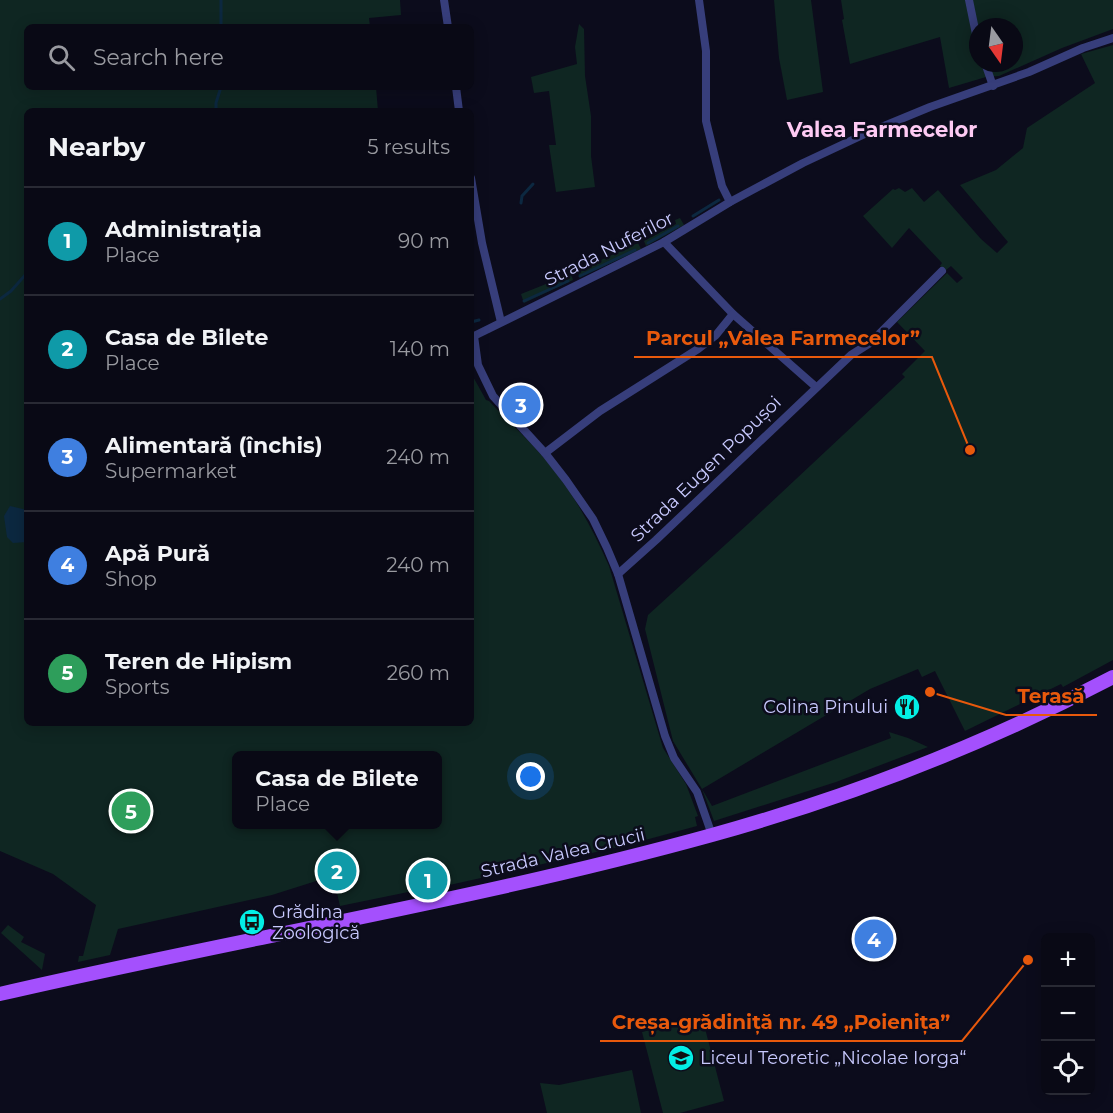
<!DOCTYPE html>
<html lang="en">
<head>
<meta charset="utf-8">
<style>
  :root { --surface:#090915; --page:#171722; --text:#f1f3f6; --muted:#999aa0; --line:#292a34; --accent:#db2777 }
  body { margin:0; font-family:Montserrat,sans-serif; background:var(--page); color:var(--text) }
  .controls { position:absolute; right:18px; bottom:18px; display:grid; overflow:hidden; border-radius:9px; box-shadow:0 3px 15px #0003 }
  .controls button { width:54px; height:54px; display:grid; place-items:center; padding:0; border:0; border-bottom:2px solid var(--line); background:var(--surface); color:var(--text); font:30px sans-serif }
  .compass { position:absolute; left:969px; top:18px; width:54px; height:54px; border-radius:50%; background:var(--surface); box-shadow:0 3px 15px #0003; rotate:166deg }
  .you { position:absolute; left:531px; top:777px; width:21px; height:21px; margin:-15px; border:4px solid #fff; border-radius:50%; background:#1a73e8; box-shadow:0 0 0 9px #1a73e833 }
  .badge { display:grid; place-items:center; width:39px; height:39px; border-radius:50%; background:var(--accent); color:#fff; font-size:20px; font-weight:700 }
  .pin { position:absolute; translate:-50% -50%; border:3px solid #fff; box-shadow:0 2px 6px #0006 }
  .popup { position:absolute; left:232px; top:751px; width:210px; height:78px; box-sizing:border-box; display:grid; place-content:center; border-radius:9px; background:var(--surface); filter:drop-shadow(0 2px 4px #0005); font-size:20px; white-space:nowrap; color:var(--muted) }
  .popup b { font-size:22px; color:var(--text) }
  .popup::after { content:''; position:absolute; left:50%; top:100%; margin-left:-12px; border:12px solid transparent; border-top-color:var(--surface) }
  .list { margin:0; padding:0; list-style:none }
  h2 { display:flex; justify-content:space-between; align-items:center; height:78px; margin:0; padding:0 24px; font-size:26px }
  h2 small { font-size:20px; font-weight:400; color:var(--muted) }
  .list li { display:grid; grid-template-columns:39px 1fr auto; gap:18px; align-items:center; box-sizing:border-box; height:108px; padding:0 24px; border-top:2px solid var(--line) }
  .list b { display:block; font-size:22px; white-space:nowrap }
  .list p { margin:0; font-size:20px; white-space:nowrap; color:var(--muted) }
  .list em { font-size:20px; font-style:normal; color:var(--muted) }
  .icon { flex:none; width:33px; height:33px; fill:none; stroke:currentColor; stroke-width:2; stroke-linecap:round; stroke-linejoin:round }
  .map { position:relative; flex:none; width:1113px; height:1113px; overflow:hidden }
  .search { position:absolute; background:var(--surface); box-shadow:0 3px 15px #0003; left:24px; top:24px; width:450px; height:66px; display:flex; align-items:center; gap:15px; box-sizing:border-box; padding:0 21px; border-radius:9px; color:var(--muted); font-size:22px }
  .panel { position:absolute; background:var(--surface); box-shadow:0 3px 15px #0003; left:24px; top:108px; width:450px; height:618px; border-radius:9px }
  .map>svg:first-child { display:block }
  .green { fill:#0f2622; fill-rule:evenodd }
  .water { fill:#0c2840 }
  .lines { fill:none; stroke-linecap:round; stroke-linejoin:round }
  .stream { stroke:#0c2840; stroke-width:3 }
  .street { stroke:#373e7b; stroke-width:8 }
  .primary { stroke:#a450fd; stroke-width:14 }
  .labels { text-anchor:middle; stroke-width:5; stroke-linejoin:round; paint-order:stroke }
  .street-label { font-size:18px; fill:#c8c9fe; stroke:#0c0c1c }
  .poi-label { font-size:18px; fill:#c8c9fe; stroke:#0c0c1c; text-anchor:start }
  .quarter-label { font-size:21px; font-weight:bold; fill:#fecaf3; stroke:#0c0c1c }
  .leader { fill:none; stroke:#e8590c; stroke-width:2 }
  .callout-dot { fill:#e8590c; stroke:#0c0c1c; stroke-width:2 }
  .callout-label { font-size:20px; text-anchor:middle; font-weight:bold; fill:#e8590c; stroke:#0c0c1c; stroke-width:5; stroke-linejoin:round; paint-order:stroke }
</style>
</head>
<body>
<div class="map">
<svg width="1113" height="1113" viewBox="0 0 1113 1113">
  <rect width="100%" height="100%" fill="#0c0c1c"/>
  <g class="green">
    <path d="M0 0H400L401 15 369 18 370 27H27V87H376L378 111H27V723H471V373L486 400 489 401C510 423 534 445 553 469 577 499 594 532 609 566L663 748 686 784 698 816 695 817 697 826 623 846 445 886 421 896 418 890 340 906 337 893 356 884 351 870 272 895 118 929 110 955 78 962 79 956H83L96 905 53 874 0 851ZM236 756H437V824H236Z"/>
    <polygon points="774,0 811,0 823,92 787,100 779,58"/>
    <path d="M841 0H1113V29L1062 48 999 76 986 77 949 88 940 37 850 64 842 20 844 19ZM978 27H1014V63H978Z"/>
    <polygon points="579,24 584,29 585,76 591,116 591,156 595,187 556,192 549,145 556,145 549,91 534,93 531,77 577,64 575,47"/>
    <polygon points="1113,45 1113,660 1063,687 1061,684 965,731 935,671 922,677 918,669 870,689 702,789 712,806 891,738 889,732 908,738 928,747 836,782 714,821 702,789 673,741 645,629 648,615 748,524 905,377 902,374 925,351 897,322 947,273 957,283 963,278 951,266 946,270 940,266 942,263 909,228 892,248 863,216 893,189 895,190 899,188 905,192 912,188 924,202 938,190 981,239 997,253 1008,242 960,185 996,170 1023,148 1027,128 1095,83 1081,54"/>
    <polygon points="680,218 684,225 646,246 644,241 676,224 675,220"/>
    <polygon points="638,243 641,249 580,277 577,271"/>
    <polygon points="571,274 573,280 524,303 521,294"/>
    <polygon points="8,925 24,937 21,942 45,954 42,970 1,933"/>
    <polygon points="702,1017 724,1101 680,1113 663,1113 642,1032"/>
    <polygon points="632,1070 641,1113 547,1113 540,1083 559,1085"/>
  </g>
  <polygon class="water" points="10,506 27,510 27,542 13,543 7,537 4,516"/>
  <g class="lines">
    <g class="stream">
      <polyline points="221,0 221,27"/>
      <polyline points="216,111 216,103 221,87"/>
      <polyline points="521,203 522,196 533,184"/>
      <polyline points="693,216 719,200"/>
      <polyline points="648,243 678,226"/>
      <polyline points="580,276 635,250"/>
      <polyline points="0,299 11,291 27,273"/>
      <polyline points="524,301 568,281"/>
      <polyline points="471,322 479,320"/>
    </g>
    <g class="street">
      <polyline points="444,0 448,27"/>
      <polyline points="699,0 706,51 706,121 722,186 730,202"/>
      <polyline points="969,0 978,44"/>
      <polyline points="985,63 993,86"/>
      <polyline points="456,87 459,111"/>
      <polyline points="471,178 482,243 501,322"/>
      <polyline points="664,242 733,314 816,387"/>
      <polyline points="474,336 664,242 730,202 803,163 867,133 930,107 1029,72 1083,48 1113,38"/>
      <polyline points="474,336 478,365 493,396 545,453 566,480 593,519 607,548 618,574 665,736 674,758 697,792 712,835"/>
      <polyline points="545,453 600,411 698,349 716,335 733,314"/>
      <polyline points="618,574 656,540 851,355 870,343 942,271"/>
    </g>
    <path class="primary" d="M0 994C237 939 477 900 712 835 849 797 986 744 1113 677"/>
  </g>
  <defs>
    <g id="restaurant-disc" transform="scale(1.35)"><circle r="9.5" fill="#03efe5" stroke="#0c0c1c"/><path d="M-5-6h1v4h1v-4h1v4h1v-4h1v5L-1.5 .5V6h-2V.5L-5-1ZM5-6V6H3V1.5H1.5Q1.5-4 5-6Z" fill="#111"/></g>
    <g id="bus-disc" transform="scale(1.35)"><circle r="9.5" fill="#03efe5" stroke="#0c0c1c"/><path d="M-5-6H5V4H4V6H2V4H-2V6H-4V4H-5ZM-3.5-4V0h7V-4ZM-3.5 1.2v1.5H-2V1.2ZM2 1.2v1.5H3.5V1.2Z" fill="#111"/></g>
    <g id="school-disc" transform="scale(1.35)"><circle r="9.5" fill="#03efe5" stroke="#0c0c1c"/><path d="M0-5L7-2L0 1L-7-2ZM-4 1L0 2.5L4 1V4Q0 6-4 4Z" fill="#111"/></g>
  </defs>
  <g fill-rule="evenodd">
    <use href="#restaurant-disc" x="907" y="707"/>
    <use href="#bus-disc" x="252" y="922"/>
    <use href="#school-disc" x="681" y="1058"/>
  </g>
  <g class="labels">
    <g class="street-label">
      <text transform="translate(609 249) rotate(-27)" y="6">Strada Nuferilor</text>
      <text transform="translate(706 469) rotate(-44)" y="6">Strada Eugen Popușoi</text>
      <text transform="translate(563 853) rotate(-13)" y="6">Strada Valea Crucii</text>
    </g>
    <g class="poi-label">
      <text x="888" y="713" text-anchor="end">Colina Pinului</text>
      <text x="272" y="918">Grădina<tspan x="272" dy="21">Zoologică</tspan></text>
      <text x="700" y="1064">Liceul Teoretic „Nicolae Iorga“</text>
    </g>
    <g class="quarter-label">
      <text x="882" y="137">Valea Farmecelor</text>
    </g>
  </g>
  <path class="leader" d="M970 450L932 357H634M930 692L1006 715H1097M1028 960L962 1041H600"/>
  <g class="callout-dot">
    <circle cx="970" cy="450" r="6"/>
    <circle cx="930" cy="692" r="6"/>
    <circle cx="1028" cy="960" r="6"/>
  </g>
  <g class="callout-label">
    <text x="783" y="345">Parcul „Valea Farmecelor”</text>
    <text x="1051" y="703">Terasă</text>
    <text x="781" y="1029">Creșa-grădiniță nr. 49 „Poienița”</text>
  </g>
</svg>
<div class="controls">
<button>+</button>
<button>−</button>
<button><svg class="icon" aria-label="locate" viewBox="0 0 24 24"><circle cx="12" cy="12" r="6"/><path d="M12 2v4M12 18v4M2 12h4M18 12h4"/></svg></button>
</div>
<svg class="compass" viewBox="-18 -18 36 36"><path d="M0-13l5 13h-10z" fill="#e53935"/><path d="M0 13l5-13h-10z" fill="#999aa0"/></svg>
<div class="you"></div>
<div class="pin badge" style="left:428px;top:880px;background:#0f9aa8">1</div>
<div class="pin badge" style="left:337px;top:871px;background:#0f9aa8">2</div>
<div class="popup"><b>Casa de Bilete</b>Place</div>
<div class="pin badge" style="left:521px;top:405px;background:#3f7fe0">3</div>
<div class="pin badge" style="left:874px;top:939px;background:#3f7fe0">4</div>
<div class="pin badge" style="left:131px;top:811px;background:#2e9e5b">5</div>
<div class="search"><svg class="icon" aria-label="search" viewBox="0 0 24 24"><circle cx="10" cy="10" r="6"/><path d="M15 15l6 6"/></svg>Search here</div>
<section class="panel">
<h2>Nearby<small>5 results</small></h2>
<ul class="list">
<li><span class="badge" style="background:#0f9aa8">1</span><div><b>Administrația</b><p>Place</p></div><em>90 m</em></li>
<li><span class="badge" style="background:#0f9aa8">2</span><div><b>Casa de Bilete</b><p>Place</p></div><em>140 m</em></li>
<li><span class="badge" style="background:#3f7fe0">3</span><div><b>Alimentară (închis)</b><p>Supermarket</p></div><em>240 m</em></li>
<li><span class="badge" style="background:#3f7fe0">4</span><div><b>Apă Pură</b><p>Shop</p></div><em>240 m</em></li>
<li><span class="badge" style="background:#2e9e5b">5</span><div><b>Teren de Hipism</b><p>Sports</p></div><em>260 m</em></li>
</ul>
</section>
</div>
</body>
</html>
